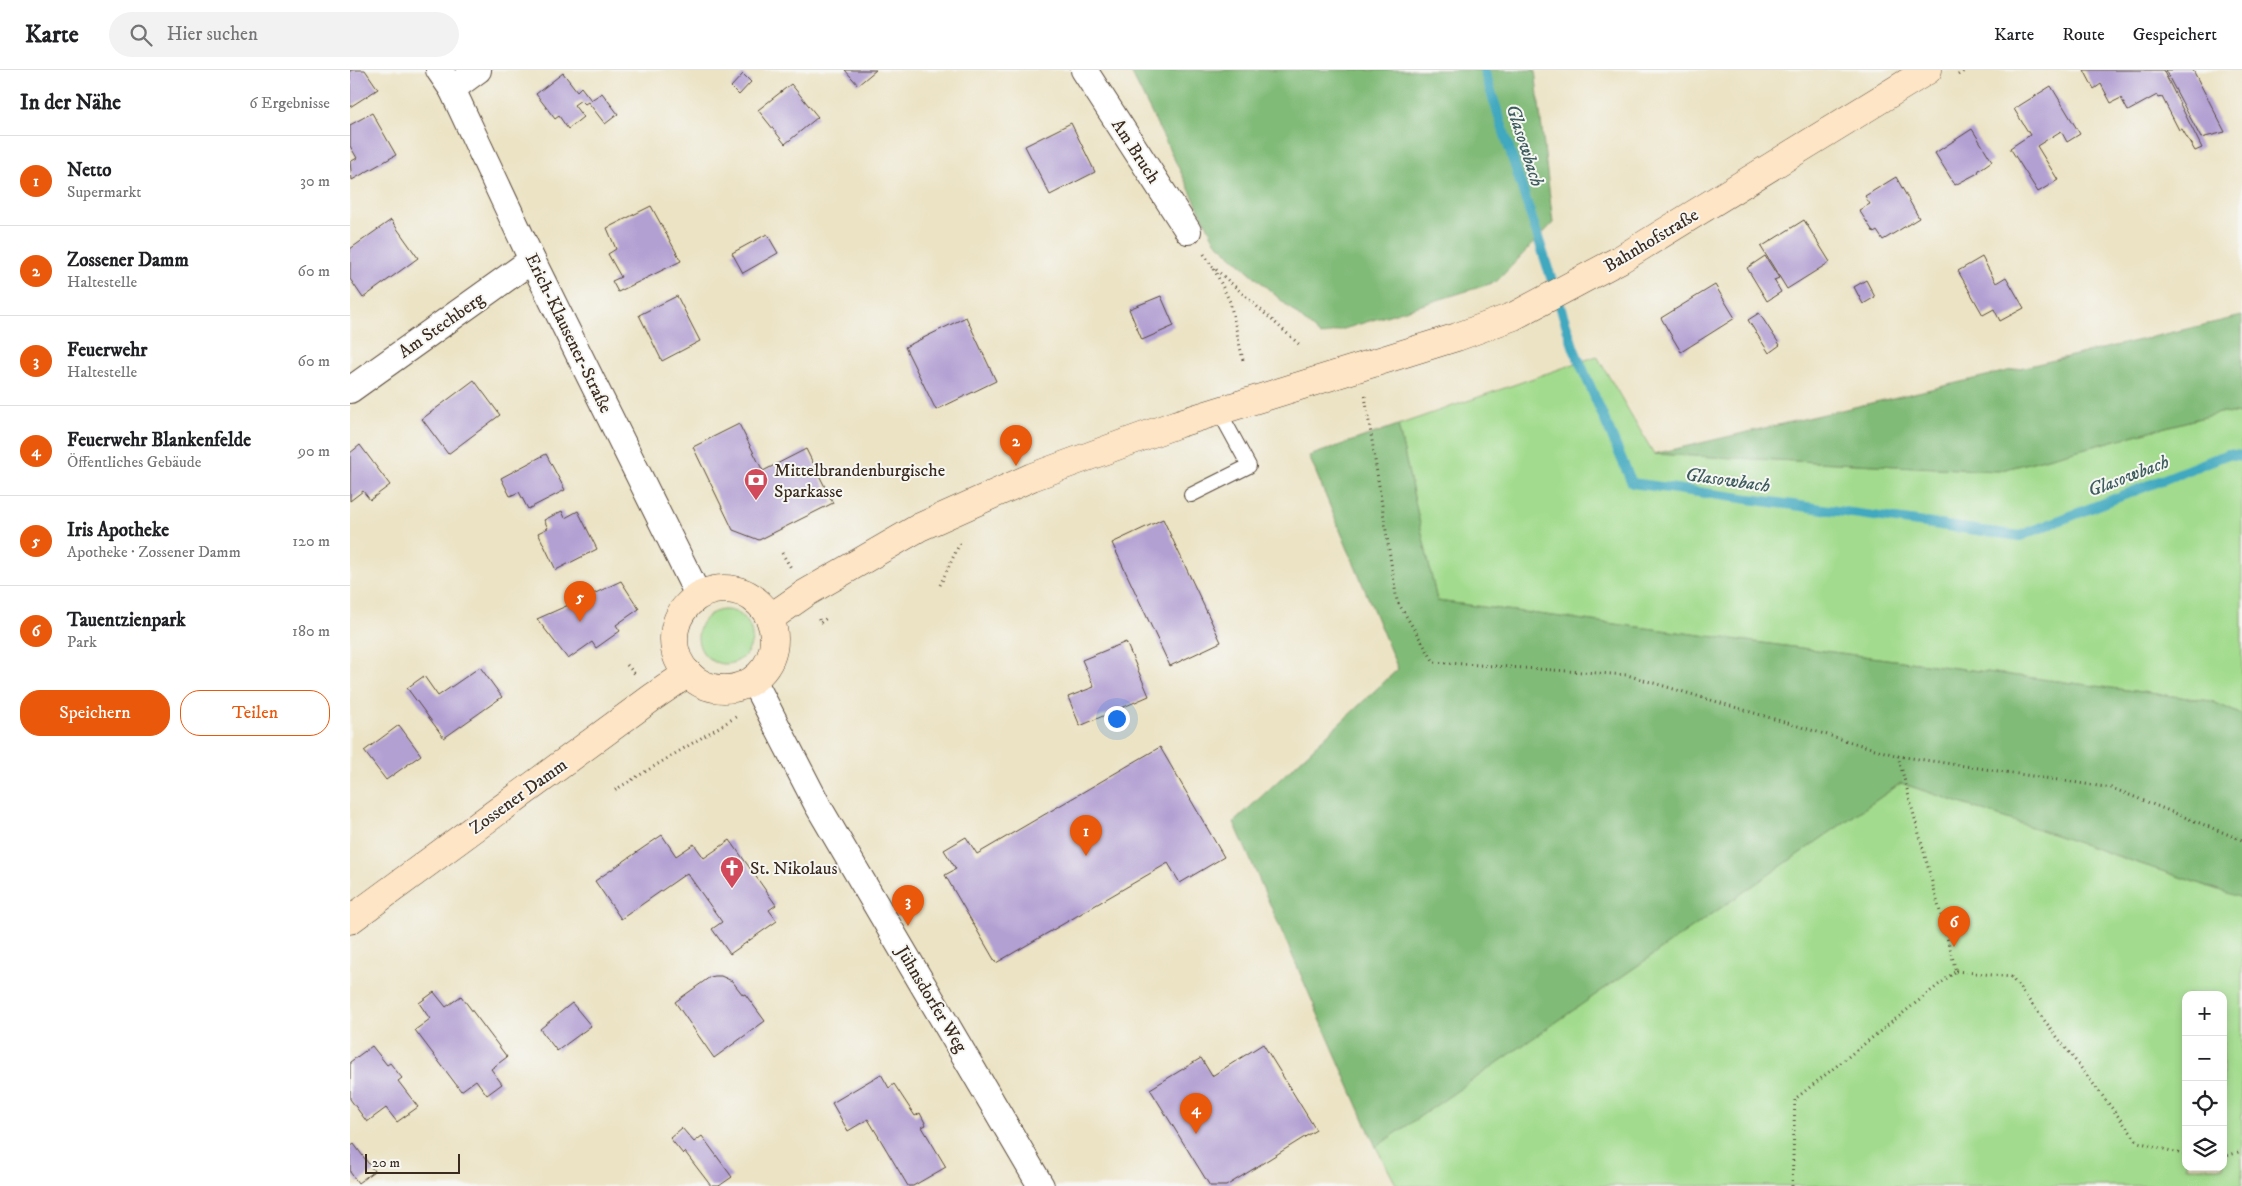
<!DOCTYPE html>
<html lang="de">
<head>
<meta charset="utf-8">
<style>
  :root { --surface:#fff; --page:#f2f2f2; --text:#202124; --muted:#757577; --line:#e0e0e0; --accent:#ea580c }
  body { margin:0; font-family:"IM FELL DW Pica",serif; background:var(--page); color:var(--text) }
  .controls { position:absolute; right:15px; bottom:15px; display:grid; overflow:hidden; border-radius:10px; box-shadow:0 2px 8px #0003 }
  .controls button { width:45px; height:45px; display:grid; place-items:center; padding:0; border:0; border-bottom:1px solid var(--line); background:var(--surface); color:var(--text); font:25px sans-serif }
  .scale { position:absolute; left:15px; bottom:12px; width:95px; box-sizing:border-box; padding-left:5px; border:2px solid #3b2a1e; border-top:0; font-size:14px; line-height:18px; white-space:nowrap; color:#3b2a1e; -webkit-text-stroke:4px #f6f6f2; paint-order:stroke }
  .you { position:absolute; left:766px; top:648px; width:18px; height:18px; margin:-12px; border:4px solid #fff; border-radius:50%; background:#1a73e8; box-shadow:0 0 0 8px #1a73e833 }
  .badge { display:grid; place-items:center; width:32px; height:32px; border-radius:50%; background:var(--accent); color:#fff; font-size:16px; font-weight:700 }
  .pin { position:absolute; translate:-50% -41px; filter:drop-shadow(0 1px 2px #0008) }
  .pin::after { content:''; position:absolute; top:26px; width:18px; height:15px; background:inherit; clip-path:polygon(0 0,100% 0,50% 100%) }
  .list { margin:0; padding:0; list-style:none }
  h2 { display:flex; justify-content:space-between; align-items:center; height:65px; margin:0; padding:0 20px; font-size:21px }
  h2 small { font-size:16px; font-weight:400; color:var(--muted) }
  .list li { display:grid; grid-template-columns:32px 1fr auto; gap:15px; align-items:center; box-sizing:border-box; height:90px; padding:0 20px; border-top:1px solid var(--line) }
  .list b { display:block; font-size:19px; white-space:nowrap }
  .list p { margin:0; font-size:16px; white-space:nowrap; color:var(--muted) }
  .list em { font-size:16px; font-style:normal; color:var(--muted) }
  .actions { display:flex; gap:10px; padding:15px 20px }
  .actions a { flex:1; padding:11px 0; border:1px solid var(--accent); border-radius:20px; text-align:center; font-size:18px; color:var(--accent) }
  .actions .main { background:var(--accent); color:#fff }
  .icon { flex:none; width:28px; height:28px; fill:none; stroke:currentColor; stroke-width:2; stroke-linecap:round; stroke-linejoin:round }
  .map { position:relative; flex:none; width:1892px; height:1116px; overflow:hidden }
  header { display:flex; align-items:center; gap:30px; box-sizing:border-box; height:70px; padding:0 25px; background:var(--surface); border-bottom:1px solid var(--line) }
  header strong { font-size:24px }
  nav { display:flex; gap:28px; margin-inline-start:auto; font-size:18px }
  .search { width:350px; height:45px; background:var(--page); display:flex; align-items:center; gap:12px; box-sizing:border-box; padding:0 18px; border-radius:28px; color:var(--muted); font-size:19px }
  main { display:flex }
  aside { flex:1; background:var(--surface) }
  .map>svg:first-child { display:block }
  .green { fill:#a2db8d; stroke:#6e8256; fill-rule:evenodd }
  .forest { fill:#81bb78; stroke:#5e724b }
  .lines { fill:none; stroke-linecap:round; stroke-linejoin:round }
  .stream { stroke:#3fa8bf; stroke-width:10 }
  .building { fill:#b3a0d3 }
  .lane-casing { stroke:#564637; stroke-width:16 }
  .street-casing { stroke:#564637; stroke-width:28 }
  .secondary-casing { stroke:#564637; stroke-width:29 }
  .path { stroke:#564637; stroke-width:3; stroke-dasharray:1 4; stroke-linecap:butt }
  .lane { stroke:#fff; stroke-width:14 }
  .street { stroke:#fff; stroke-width:26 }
  .secondary { stroke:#fde5c5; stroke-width:28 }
  .labels { text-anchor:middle; stroke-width:4; stroke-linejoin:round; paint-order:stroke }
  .street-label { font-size:18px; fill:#3b2a1e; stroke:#f6f6f2 }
  .poi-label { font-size:18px; fill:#3b2a1e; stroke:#f6f6f2; text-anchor:start }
  .water-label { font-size:19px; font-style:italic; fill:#3d5c5e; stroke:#f6f6f2 }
</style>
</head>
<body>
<header>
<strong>Karte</strong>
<div class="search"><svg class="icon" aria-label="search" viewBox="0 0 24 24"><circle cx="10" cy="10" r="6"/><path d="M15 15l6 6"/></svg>Hier suchen</div>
<nav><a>Karte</a><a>Route</a><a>Gespeichert</a></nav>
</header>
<main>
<aside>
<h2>In der Nähe<small>6 Ergebnisse</small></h2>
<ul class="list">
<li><span class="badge">1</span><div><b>Netto</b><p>Supermarkt</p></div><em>30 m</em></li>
<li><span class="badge">2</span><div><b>Zossener Damm</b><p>Haltestelle</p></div><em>60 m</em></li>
<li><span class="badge">3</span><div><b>Feuerwehr</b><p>Haltestelle</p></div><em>60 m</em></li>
<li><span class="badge">4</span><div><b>Feuerwehr Blankenfelde</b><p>Öffentliches Gebäude</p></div><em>90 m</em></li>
<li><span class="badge">5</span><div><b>Iris Apotheke</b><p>Apotheke · Zossener Damm</p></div><em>120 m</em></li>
<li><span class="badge">6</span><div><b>Tauentzienpark</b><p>Park</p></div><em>180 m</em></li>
</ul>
<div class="actions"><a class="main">Speichern</a><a>Teilen</a></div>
</aside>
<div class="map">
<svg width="1892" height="1116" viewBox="0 0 1892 1116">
  <rect width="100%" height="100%" fill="#f6f6f2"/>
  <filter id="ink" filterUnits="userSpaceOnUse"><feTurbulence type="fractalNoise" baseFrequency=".02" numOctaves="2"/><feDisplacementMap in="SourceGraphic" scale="10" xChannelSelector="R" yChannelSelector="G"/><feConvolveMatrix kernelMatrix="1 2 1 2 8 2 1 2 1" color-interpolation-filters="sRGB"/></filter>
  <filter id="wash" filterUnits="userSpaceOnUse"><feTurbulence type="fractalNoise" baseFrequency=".0096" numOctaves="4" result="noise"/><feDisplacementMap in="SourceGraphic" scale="20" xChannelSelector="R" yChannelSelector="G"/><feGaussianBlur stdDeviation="1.12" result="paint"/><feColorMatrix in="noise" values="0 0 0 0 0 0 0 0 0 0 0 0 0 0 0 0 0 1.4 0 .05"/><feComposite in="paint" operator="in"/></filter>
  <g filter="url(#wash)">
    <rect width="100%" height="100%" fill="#ece3c5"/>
    <g class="green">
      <polygon points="1247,286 1304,384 1648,401 1873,342 1892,344 1892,645 1861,631 1087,531 1048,355"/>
      <circle cx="375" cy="567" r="27"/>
      <path d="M1551 713 1892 828V1116H1047L1026 1077ZM1836 925H1873V1097H1836Z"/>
    </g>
    <g class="forest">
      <polygon points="780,0 1185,0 1203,153 1146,212 971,266 865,171"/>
      <polygon points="1892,246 1892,344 1873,342 1648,401 1304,384"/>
      <polygon points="1048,355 1087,531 1861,631 1892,645 1892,828 1551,713 1026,1077 884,752 1048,599 959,386"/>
    </g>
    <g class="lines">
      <polyline class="stream" points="1134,0 1224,279 1282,413 1670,466 1878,384 1892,386"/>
    </g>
    <g id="blocks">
      <g class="building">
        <polygon points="0,0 15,0 28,19 0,37"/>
        <polygon points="495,0 526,0 508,15"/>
        <polygon points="1734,0 1813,0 1852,78 1845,81 1832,59 1829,60 1812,27 1809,28 1807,25 1778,41 1771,28 1761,33 1751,14 1744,19"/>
        <polygon points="1815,0 1843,0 1875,62 1851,68"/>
        <polygon points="213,3 227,21 231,17 241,30 252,23 268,44 255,54 238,32 235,34 231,30 224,35 233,47 218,59 209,46 205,49 186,24"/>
        <polygon points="393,4 401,12 389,25 381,17"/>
        <polygon points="441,14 468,47 435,74 408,40"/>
        <polygon points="1701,16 1730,64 1717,72 1711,61 1687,76 1708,110 1688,122 1660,78 1680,65 1664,39"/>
        <polygon points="22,43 46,85 2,110 0,92 7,88 0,76 0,55"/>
        <polygon points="721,53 745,102 700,125 675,76"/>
        <polygon points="1622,59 1642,91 1629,100 1628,103 1605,115 1585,83"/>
        <polygon points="1546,107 1569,148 1533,170 1527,161 1524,163 1509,140 1520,134 1515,126"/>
        <polygon points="301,136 331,191 268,222 262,211 271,207 258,184 266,179 257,158"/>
        <polygon points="41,150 68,188 13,228 0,209 0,179"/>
        <polygon points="1454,150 1480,192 1437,219 1411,177"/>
        <polygon points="417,164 428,183 393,203 382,183"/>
        <polygon points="1415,186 1429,208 1424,210 1431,222 1417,231 1397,198"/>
        <polygon points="1632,187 1646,213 1656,207 1674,238 1650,251 1644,239 1633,245 1608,201"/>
        <polygon points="1516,210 1525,227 1513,234 1504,217"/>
        <polygon points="1365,215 1385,248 1331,282 1311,248"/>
        <polygon points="327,226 350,271 312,291 289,245"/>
        <polygon points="811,226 824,256 792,270 779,239"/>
        <polygon points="1409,243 1430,275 1419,283 1398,250"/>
        <polygon points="616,247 646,311 586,340 555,277"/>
        <polygon points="124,310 150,345 98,384 72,349"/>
        <polygon points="389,354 413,401 456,379 483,433 409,470 383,460 343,377"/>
        <polygon points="10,375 40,415 20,430 13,421 0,431 0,383"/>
        <polygon points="196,384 215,420 178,439 169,422 160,426 151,408"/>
        <polygon points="212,441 215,448 228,441 247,479 206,500 188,463 198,458 194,450"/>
        <polygon points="813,449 871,572 820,596 762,473"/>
        <polygon points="271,511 289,539 266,555 270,561 246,578 242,572 218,589 187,549 223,533 235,524 237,527"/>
        <polygon points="776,572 799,626 730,656 718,627 744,617 732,590"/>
        <polygon points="130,597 152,627 94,668 57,618 74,606 88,626"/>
        <polygon points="49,655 71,685 36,710 14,681"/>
        <polygon points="810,677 874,787 830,813 818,793 646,893 595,805 606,799 594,780 616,767 627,784"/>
        <polygon points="312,765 326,786 344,774 354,788 380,770 426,835 419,840 427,851 380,884 362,859 372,852 337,803 271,849 245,811"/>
        <polygon points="365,906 371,906 382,911 393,925 395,924 415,951 364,988 325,932 360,907"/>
        <polygon points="84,922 96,937 111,926 157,987 141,999 152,1014 137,1025 126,1010 111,1021 65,960 80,949 69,933"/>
        <polygon points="222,933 241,956 207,981 190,959"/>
        <polygon points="913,974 966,1060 876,1116 860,1116 800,1019 851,988 862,1006"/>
        <polygon points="22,976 37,995 40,993 52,1008 48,1011 68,1037 47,1052 36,1038 17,1052 0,1029 0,992"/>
        <polygon points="531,1004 539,1018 544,1014 565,1046 570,1043 576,1055 572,1057 596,1097 563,1116 558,1116 518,1049 498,1061 482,1033"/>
        <polygon points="332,1058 344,1072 352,1066 382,1107 369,1116 361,1116 335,1082 333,1084 320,1068"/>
        <polygon points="4,1074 24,1101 8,1113 0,1102 0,1077"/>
      </g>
    </g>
  </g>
  <g filter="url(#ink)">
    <use href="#blocks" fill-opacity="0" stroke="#564637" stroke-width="1"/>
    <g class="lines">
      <g class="lane-casing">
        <polyline id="lane" points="841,425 899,396 869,341"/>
      </g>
      <g class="street-casing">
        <g id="street">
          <polyline points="89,0 102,19 182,190 348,525"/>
          <polyline points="734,0 838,161"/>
          <polyline points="102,19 128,0"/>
          <polyline points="0,320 182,190"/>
          <polyline points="403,610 468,736 691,1116"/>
        </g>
      </g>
      <g class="secondary-casing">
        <g id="secondary">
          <circle cx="374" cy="569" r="50"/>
          <polyline points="420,548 456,523 570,457 682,407 827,354 1107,267 1164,246 1271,189 1578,0"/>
          <polyline points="0,850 303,627 338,603"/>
        </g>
      </g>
      <g class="path">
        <polyline points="1608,5 1616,0"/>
        <polyline points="854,184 862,196 951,276"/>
        <polyline points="864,199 880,232 893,290"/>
        <polyline points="1015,326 1047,531 1084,592 1277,605 1548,686 1762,718 1892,770"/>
        <polyline points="432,483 441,498"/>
        <polyline points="590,515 610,473"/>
        <polyline points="469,549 470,553 478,547"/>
        <polyline points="277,595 285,604"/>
        <polyline points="265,720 389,645"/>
        <polyline points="1606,901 1661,907 1788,1072 1836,1085"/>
        <polyline points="1873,1087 1892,1081"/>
        <polyline points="1442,1116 1445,1029 1606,901 1548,686"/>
      </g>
      <use href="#lane" class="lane"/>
      <use href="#street" class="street"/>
      <use href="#secondary" class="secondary"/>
    </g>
  </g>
  <defs>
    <g id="bank-pin" transform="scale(1.25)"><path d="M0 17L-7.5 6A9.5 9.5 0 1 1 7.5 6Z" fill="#d1495b" stroke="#f6f6f2"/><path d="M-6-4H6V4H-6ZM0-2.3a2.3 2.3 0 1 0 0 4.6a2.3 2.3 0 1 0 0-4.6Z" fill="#fff"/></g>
    <g id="church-pin" transform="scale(1.25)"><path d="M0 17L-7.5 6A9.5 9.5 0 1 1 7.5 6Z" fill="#d1495b" stroke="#f6f6f2"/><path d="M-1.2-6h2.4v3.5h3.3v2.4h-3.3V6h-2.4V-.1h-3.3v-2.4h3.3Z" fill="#fff"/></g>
  </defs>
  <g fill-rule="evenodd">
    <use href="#bank-pin" x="406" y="410"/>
    <use href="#church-pin" x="382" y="798"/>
  </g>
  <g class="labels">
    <g class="street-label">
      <text transform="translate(786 81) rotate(57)" y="6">Am Bruch</text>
      <text transform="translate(1301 170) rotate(-31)" y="6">Bahnhofstraße</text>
      <text transform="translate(91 255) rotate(-35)" y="6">Am Stechberg</text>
      <text transform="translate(219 263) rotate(64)" y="6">Erich-Klausener-Straße</text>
      <text transform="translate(168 726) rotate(-36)" y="6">Zossener Damm</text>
      <text transform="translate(582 929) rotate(59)" y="6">Jühnsdorfer Weg</text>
    </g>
    <g class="poi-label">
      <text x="424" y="406">Mittelbrandenburgische<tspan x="424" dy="21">Sparkasse</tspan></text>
      <text x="400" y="804">St. Nikolaus</text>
    </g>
    <g class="water-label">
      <text transform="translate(1176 75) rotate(72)" y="7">Glasowbach</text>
      <text transform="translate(1778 405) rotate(-21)" y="7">Glasowbach</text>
      <text transform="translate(1378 409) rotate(8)" y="7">Glasowbach</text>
    </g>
  </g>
</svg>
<div class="controls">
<button>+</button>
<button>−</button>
<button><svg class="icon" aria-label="locate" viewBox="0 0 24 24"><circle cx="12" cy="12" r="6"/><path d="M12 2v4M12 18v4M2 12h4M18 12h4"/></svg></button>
<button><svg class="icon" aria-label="layers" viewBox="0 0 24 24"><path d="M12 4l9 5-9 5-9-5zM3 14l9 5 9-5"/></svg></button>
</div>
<div class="scale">20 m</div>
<div class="you"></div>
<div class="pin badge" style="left:736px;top:786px">1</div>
<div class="pin badge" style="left:666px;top:396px">2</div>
<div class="pin badge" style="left:558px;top:856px">3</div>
<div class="pin badge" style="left:846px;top:1064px">4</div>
<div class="pin badge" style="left:230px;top:552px">5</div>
<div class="pin badge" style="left:1604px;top:877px">6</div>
</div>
</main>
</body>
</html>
